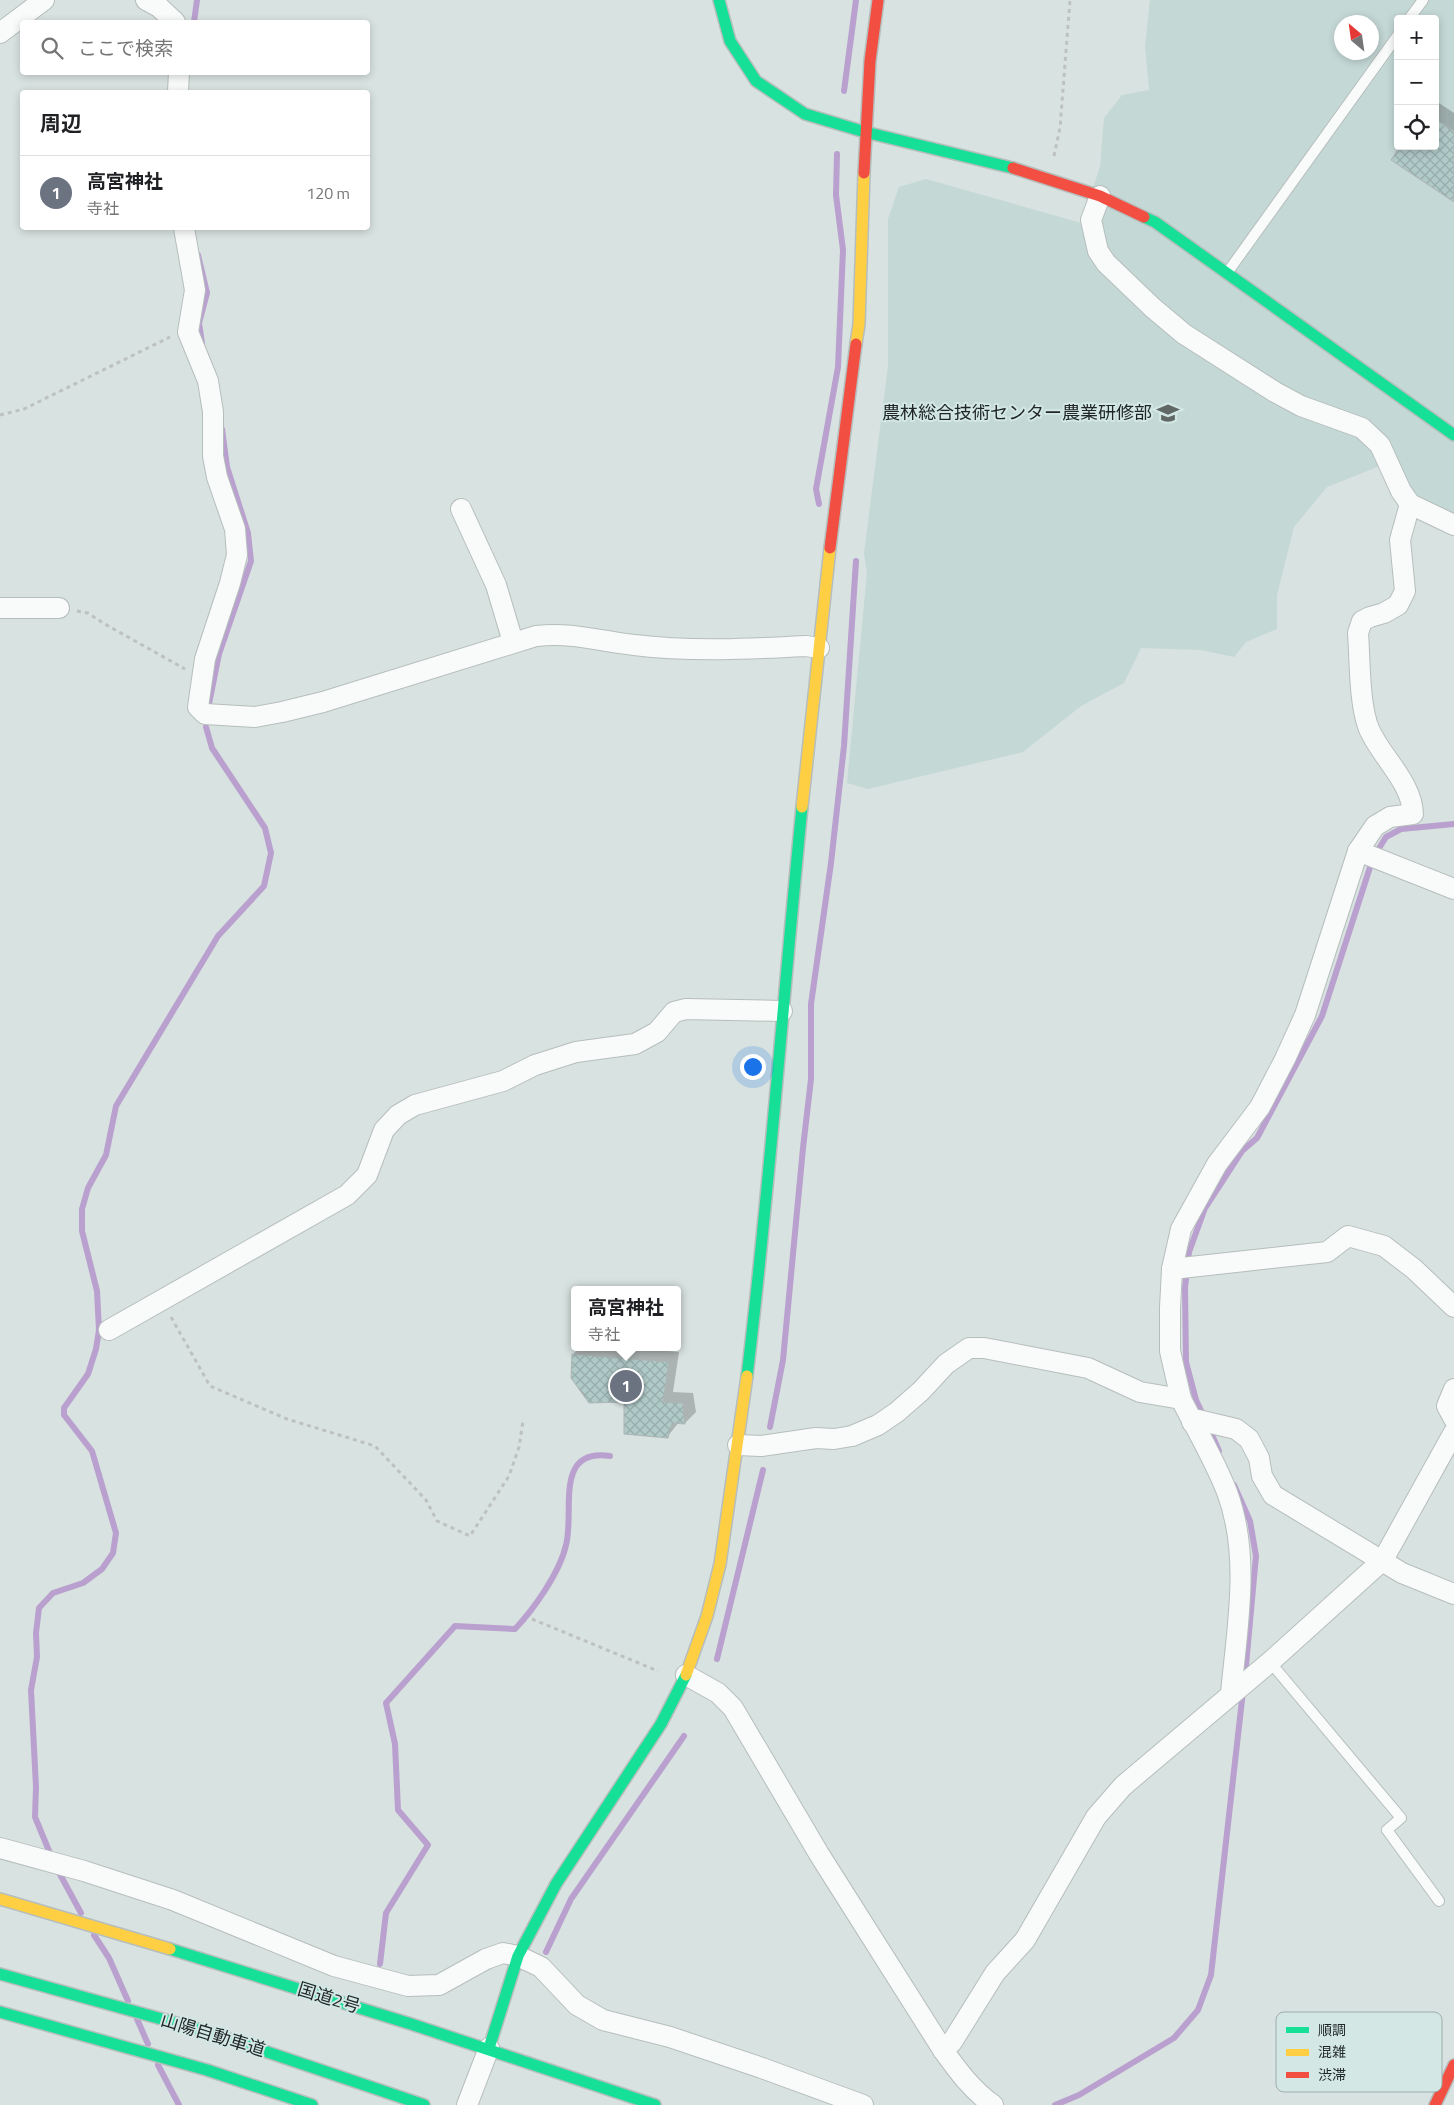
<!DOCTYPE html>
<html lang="ja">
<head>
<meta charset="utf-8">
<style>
  :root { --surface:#fff; --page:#f2f2f2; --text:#202124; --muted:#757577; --line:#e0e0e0; --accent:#2563eb }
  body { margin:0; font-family:"Titillium Web","Noto Sans JP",sans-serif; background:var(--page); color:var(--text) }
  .controls { position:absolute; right:15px; top:15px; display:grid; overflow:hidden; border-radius:5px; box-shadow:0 2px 8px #0003 }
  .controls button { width:45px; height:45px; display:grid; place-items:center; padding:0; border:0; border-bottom:1px solid var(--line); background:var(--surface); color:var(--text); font:25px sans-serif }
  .compass { position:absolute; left:1334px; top:15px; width:45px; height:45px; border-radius:50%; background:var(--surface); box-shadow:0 2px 8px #0003; rotate:331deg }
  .you { position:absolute; left:752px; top:1066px; width:18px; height:18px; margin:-12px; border:4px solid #fff; border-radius:50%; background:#1a73e8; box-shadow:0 0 0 8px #1a73e833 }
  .badge { display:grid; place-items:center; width:32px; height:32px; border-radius:50%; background:var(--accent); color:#fff; font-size:16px; font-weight:700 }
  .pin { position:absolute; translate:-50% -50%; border:2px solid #fff; box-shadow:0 1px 5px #0006 }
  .popup { position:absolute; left:571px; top:1286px; width:110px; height:65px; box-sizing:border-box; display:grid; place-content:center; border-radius:5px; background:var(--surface); filter:drop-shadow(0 1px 4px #0005); font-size:16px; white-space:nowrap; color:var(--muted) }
  .popup b { font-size:19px; color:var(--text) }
  .popup::after { content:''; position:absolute; left:50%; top:100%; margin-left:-10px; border:10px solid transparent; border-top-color:var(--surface) }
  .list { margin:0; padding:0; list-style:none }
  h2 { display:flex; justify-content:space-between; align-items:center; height:65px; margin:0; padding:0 20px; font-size:21px }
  h2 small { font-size:16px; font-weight:400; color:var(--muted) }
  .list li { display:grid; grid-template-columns:32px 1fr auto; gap:15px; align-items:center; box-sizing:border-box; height:75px; padding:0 20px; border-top:1px solid var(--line) }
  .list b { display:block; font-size:19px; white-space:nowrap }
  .list p { margin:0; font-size:16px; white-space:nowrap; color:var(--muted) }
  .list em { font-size:16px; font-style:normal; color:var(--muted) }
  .icon { flex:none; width:28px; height:28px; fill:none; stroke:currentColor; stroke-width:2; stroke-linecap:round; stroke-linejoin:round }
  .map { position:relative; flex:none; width:1454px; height:2105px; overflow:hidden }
  .search { position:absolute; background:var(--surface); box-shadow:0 2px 8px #0003; left:20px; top:20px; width:350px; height:55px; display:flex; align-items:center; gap:12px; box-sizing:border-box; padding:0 18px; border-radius:5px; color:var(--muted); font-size:19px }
  .panel { position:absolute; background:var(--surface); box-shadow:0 2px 8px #0003; left:20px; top:90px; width:350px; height:140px; border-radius:5px }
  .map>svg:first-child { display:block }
  .built { fill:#c4d8d5; fill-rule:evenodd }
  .shadow { fill:#0003 }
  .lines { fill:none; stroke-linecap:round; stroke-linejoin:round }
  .stream { stroke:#b9a0ce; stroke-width:6 }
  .building { fill:url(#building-cross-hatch); stroke:#aeb5b4 }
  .lane-casing { stroke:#b6bebd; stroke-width:12 }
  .street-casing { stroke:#b6bebd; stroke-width:22 }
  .fast-casing { stroke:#b6bebd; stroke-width:14 }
  .slow-casing { stroke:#b6bebd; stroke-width:14 }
  .jam-casing { stroke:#b6bebd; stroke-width:14 }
  .path { stroke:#bdc1c0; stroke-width:3; stroke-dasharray:4 4; stroke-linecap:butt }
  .lane { stroke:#f9fbfa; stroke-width:10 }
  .street { stroke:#f9fbfa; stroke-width:20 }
  .fast { stroke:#16e098; stroke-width:11 }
  .slow { stroke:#ffcf43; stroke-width:11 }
  .jam { stroke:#f24e42; stroke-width:11 }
  .labels { text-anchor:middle; stroke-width:4; stroke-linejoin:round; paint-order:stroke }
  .poi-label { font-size:18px; fill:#1f2625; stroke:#d3e7e4; text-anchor:end }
  .street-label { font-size:18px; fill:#1f2625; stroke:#d3e7e4 }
  .key { fill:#d3e7e4; stroke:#9dadab; stroke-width:1 }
  .key-label { font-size:14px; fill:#1f2625 }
</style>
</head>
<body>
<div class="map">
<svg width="1454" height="2105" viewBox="0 0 1454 2105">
  <defs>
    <pattern id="building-cross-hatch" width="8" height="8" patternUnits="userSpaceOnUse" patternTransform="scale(1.25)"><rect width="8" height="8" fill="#b0cac8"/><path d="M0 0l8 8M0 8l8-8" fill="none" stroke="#97adac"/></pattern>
  </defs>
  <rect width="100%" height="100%" fill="#d8e2e0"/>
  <path class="built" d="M1150 0H1454V515L1416 498 1395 460 1327 487 1294 527 1277 595V629L1246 642 1234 657 1201 650 1141 648 1124 683 1081 706 1023 752 868 789 847 783 867 573 864 553 888 366V219L899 187 926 179 1081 223 1100 167 1104 118 1122 95 1149 90 1145 46ZM1398 19H1435V146H1398ZM1342 22H1372V52H1342Z"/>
  <g class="shadow">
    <polygon points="1436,101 1454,113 1454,201 1435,146"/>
    <polygon points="580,1347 626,1347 679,1352 673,1392 693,1393 696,1412 685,1423 679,1422 668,1436 573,1354"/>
  </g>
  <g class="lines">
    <g class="stream">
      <polyline points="194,22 197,0"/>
      <polyline points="844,91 856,0"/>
      <polyline points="198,255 207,293 199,323 202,343"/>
      <polyline points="819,504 816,489 838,367 843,250 836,195 837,154"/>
      <polyline points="209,704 219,654 251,561 248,533 227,467 222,429"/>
      <polyline points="1204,1417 1196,1400 1186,1362 1185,1288 1189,1252 1205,1208 1242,1151 1257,1138 1322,1016 1373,858 1386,837 1401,829 1454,824"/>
      <polyline points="1208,1426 1219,1451"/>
      <polyline points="770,1427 783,1360 803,1148 811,1079 811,1004 831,863 844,746 856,561"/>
      <polyline points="1234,1485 1250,1521 1256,1556 1245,1676"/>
      <polyline points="717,1659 763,1470"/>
      <polyline points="52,1858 35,1817 36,1787 31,1690 37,1657 36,1633 39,1608 53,1593 83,1583 102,1569 113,1553 116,1533 92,1451 64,1415 64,1408 88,1374 96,1349 99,1330 97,1291 82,1231 82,1209 88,1188 106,1155 116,1106 218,936 264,886 271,853 265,828 212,748 206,727"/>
      <polyline points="56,1867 81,1913"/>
      <polyline points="94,1935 109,1958 128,2001"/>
      <polyline points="546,1952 571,1899 684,1736"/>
      <path d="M380 1964 386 1913 428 1845 398 1810 395 1744 386 1703 455 1626 515 1629C534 1609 560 1572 566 1545 575 1512 553 1448 610 1456"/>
      <polyline points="137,2019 148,2044"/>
      <polyline points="158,2065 179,2105"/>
      <polyline points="1055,2105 1079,2095 1174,2038 1198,2010 1211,1975 1243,1691"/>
    </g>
  </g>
  <g class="building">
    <polygon points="1435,119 1454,131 1454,202 1391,160 1400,146 1435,146"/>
    <polygon points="572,1354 669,1362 663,1402 683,1403 685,1424 672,1423 668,1438 624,1434 624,1402 589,1403 571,1378"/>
  </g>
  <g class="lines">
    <g class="lane-casing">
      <g id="lane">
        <polyline points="1409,19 1423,0"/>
        <polyline points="1227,273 1398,35"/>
        <polyline points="1270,1662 1401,1818 1387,1830 1439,1901"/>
      </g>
    </g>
    <g class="street-casing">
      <g id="street">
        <polyline points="146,0 159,7 175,22"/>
        <polyline points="0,33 44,0"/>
        <polyline points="178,92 179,72"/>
        <polyline points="1100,196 1091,220 1098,251 1106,263 1153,308 1184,334 1275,392 1301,406 1362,428 1380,445 1401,491 1410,504 1454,525"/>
        <path d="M184 228 195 290 188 332 208 381 213 412V456L217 477 235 529 237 555 230 583 205 659 198 707 205 714 255 717 282 712 323 702 536 636C574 632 597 641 634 645 692 652 749 649 806 646L819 648"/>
        <polyline points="461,509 496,585 513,642"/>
        <polyline points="0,608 59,608"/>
        <polyline points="1358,851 1454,889"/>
        <polyline points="1172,1269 1327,1252 1348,1236 1384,1246 1414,1269 1454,1307"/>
        <polyline points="109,1330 347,1195 367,1175 384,1130 398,1115 415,1105 503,1081 535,1065 576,1052 635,1044 657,1032 674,1012 686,1009 782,1011"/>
        <polyline points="1454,1389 1447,1406 1454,1419"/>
        <polyline points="1192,1422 1198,1420 1236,1429 1249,1439 1259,1458 1262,1476 1273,1495 1402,1573 1454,1594"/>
        <polyline points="738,1445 761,1446 816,1438 834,1439 852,1436 878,1425 897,1412 921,1391 946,1364 969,1348 984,1348 1088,1368 1140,1392 1181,1399"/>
        <path d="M686 1675 718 1693 733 1708 819 1854 943 2050C958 2071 972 2090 993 2105"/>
        <path d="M1231 1693C1237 1628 1251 1556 1227 1492 1215 1461 1196 1429 1181 1399L1170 1351V1308L1172 1269 1181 1229 1217 1164 1260 1107 1285 1059 1305 1015 1358 851 1375 826 1390 817 1413 814C1412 782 1381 757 1369 729 1359 704 1360 660 1358 633L1362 621 1370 617 1384 613 1398 605 1405 591 1400 540 1410 504"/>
        <polyline points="0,1848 84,1871 173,1900 334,1966 408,1986 439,1985 486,1959 503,1953 518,1956 541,1967 577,2005 603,2020 670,2037 762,2068 863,2105"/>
        <polyline points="943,2050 952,2042 995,1973 1025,1940 1096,1817 1123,1786 1270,1662 1383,1560 1454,1432"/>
        <polyline points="467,2105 489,2048"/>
      </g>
    </g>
    <g class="fast-casing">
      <g id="fast">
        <polyline points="719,0 730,41 756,81 805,114 865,132 1013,168"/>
        <polyline points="1144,217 1155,222 1454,435"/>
        <path d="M747 1376C770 1187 783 997 802 807"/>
        <polyline points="170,1949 411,2024 655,2105"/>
        <polyline points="0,1974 205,2031 424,2105"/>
        <polyline points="0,2012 207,2070 312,2105"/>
        <polyline points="489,2048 518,1956 556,1884 661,1724 686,1675"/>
      </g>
    </g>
    <g class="slow-casing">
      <g id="slow">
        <polyline points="856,344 859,324 864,173"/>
        <polyline points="802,807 830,548"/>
        <polyline points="686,1675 707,1616 720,1564 747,1376"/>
        <polyline points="0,1899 170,1949"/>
      </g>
    </g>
    <g class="jam-casing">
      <g id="jam">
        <polyline points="1013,168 1100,196 1144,217"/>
        <polyline points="864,173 870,61 878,0"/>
        <polyline points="830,548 856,344"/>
        <polyline points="1435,2105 1454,2065"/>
      </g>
    </g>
    <g class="path">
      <polyline points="1054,156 1060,128 1070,0"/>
      <polyline points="0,415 24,409 170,337"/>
      <polyline points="77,611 88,613 103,623 185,669"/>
      <polyline points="171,1317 210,1386 287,1419 375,1446 426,1500 437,1521 470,1536 509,1476 519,1447 523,1421"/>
      <polyline points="532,1619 658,1671"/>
    </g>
    <use href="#lane" class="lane"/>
    <use href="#street" class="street"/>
    <use href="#fast" class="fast"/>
    <use href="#slow" class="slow"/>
    <use href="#jam" class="jam"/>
  </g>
  <defs>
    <g id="university-bare" transform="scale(1.725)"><path d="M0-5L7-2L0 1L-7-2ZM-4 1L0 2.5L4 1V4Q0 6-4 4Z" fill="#606866" stroke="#d3e7e4" stroke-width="2.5" paint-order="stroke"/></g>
  </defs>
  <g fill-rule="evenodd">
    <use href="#university-bare" x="1168" y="413"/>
  </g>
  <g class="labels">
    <g class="poi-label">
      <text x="1152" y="419">農林総合技術センター農業研修部</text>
    </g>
    <g class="street-label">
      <text transform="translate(329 1998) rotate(17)" y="6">国道2号</text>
      <text transform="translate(213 2035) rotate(17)" y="6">山陽自動車道</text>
    </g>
  </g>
  <rect x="1276" y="2012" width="166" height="80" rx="8" class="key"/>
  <rect x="1286" y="2027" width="23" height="6" fill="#16e098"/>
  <rect x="1286" y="2049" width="23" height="7" fill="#ffcf43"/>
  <rect x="1286" y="2072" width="23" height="6" fill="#f24e42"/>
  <g class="key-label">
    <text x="1318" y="2035">順調</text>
    <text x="1318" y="2057">混雑</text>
    <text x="1318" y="2080">渋滞</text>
  </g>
</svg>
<div class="controls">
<button>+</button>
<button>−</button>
<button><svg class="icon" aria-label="locate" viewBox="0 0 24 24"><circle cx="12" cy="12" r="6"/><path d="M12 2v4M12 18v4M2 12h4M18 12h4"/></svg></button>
</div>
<svg class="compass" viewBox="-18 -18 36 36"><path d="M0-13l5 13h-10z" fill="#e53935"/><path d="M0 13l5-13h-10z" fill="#757577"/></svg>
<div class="you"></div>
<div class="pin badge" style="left:626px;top:1386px;background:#6b7280">1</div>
<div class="popup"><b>高宮神社</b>寺社</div>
<div class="search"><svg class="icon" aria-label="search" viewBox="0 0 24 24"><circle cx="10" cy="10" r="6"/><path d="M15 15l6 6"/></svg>ここで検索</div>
<section class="panel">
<h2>周辺<small></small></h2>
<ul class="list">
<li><span class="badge" style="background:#6b7280">1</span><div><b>高宮神社</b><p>寺社</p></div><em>120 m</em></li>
</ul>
</section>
</div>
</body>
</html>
